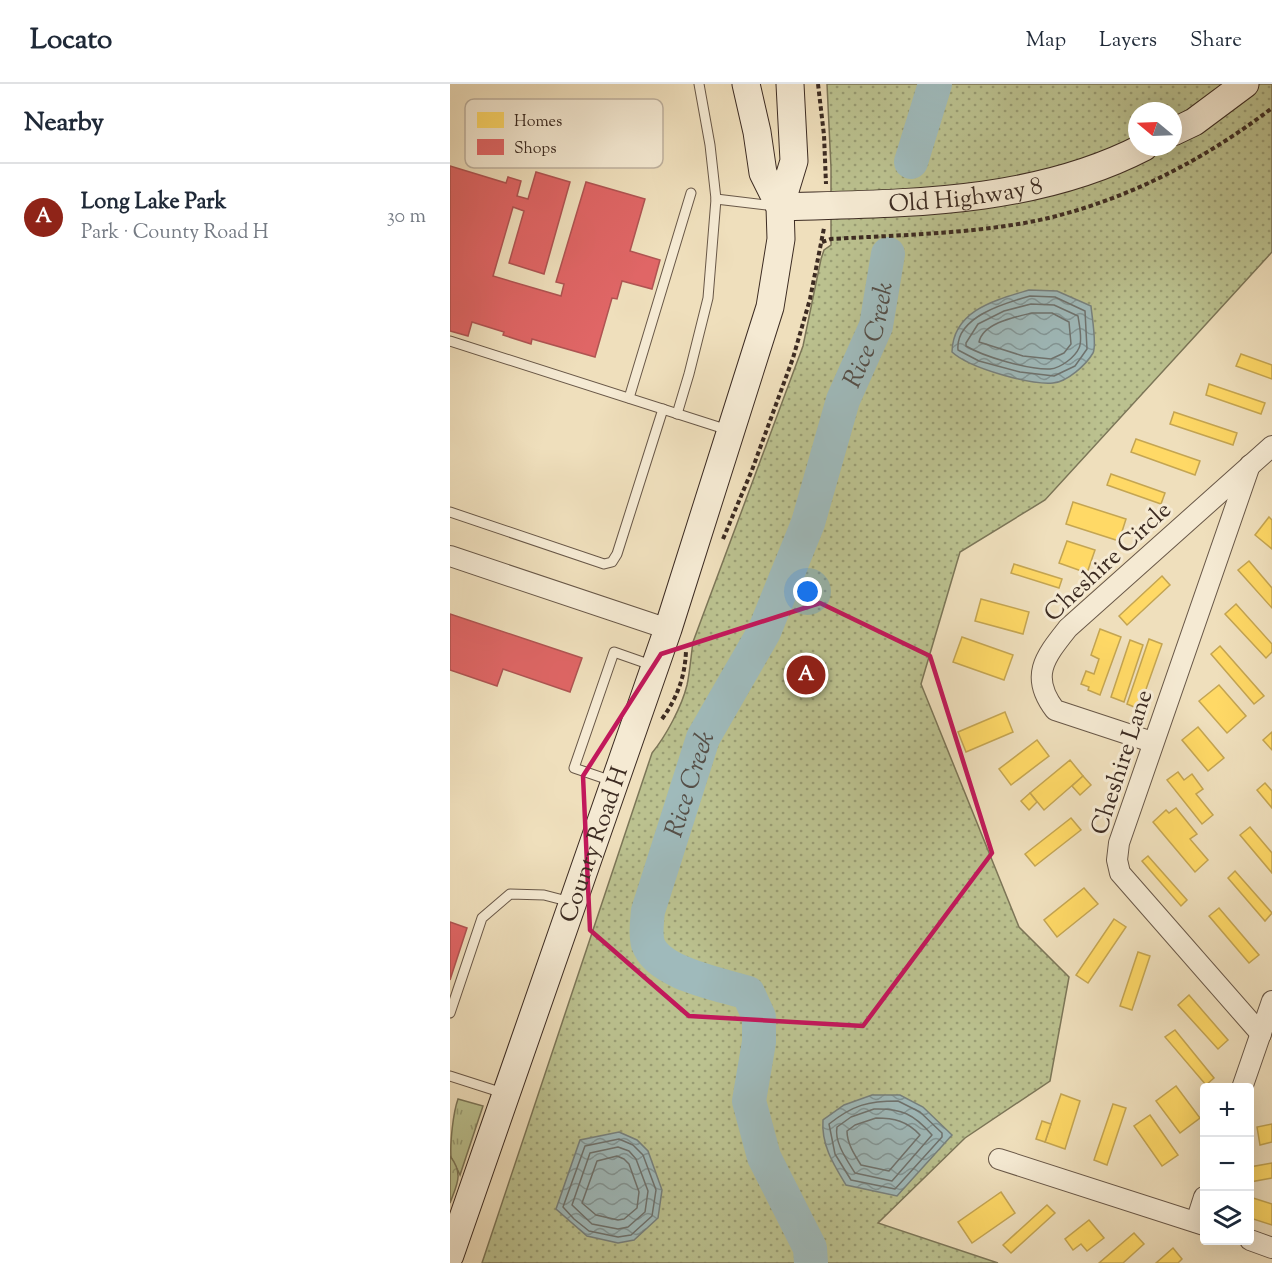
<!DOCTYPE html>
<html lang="en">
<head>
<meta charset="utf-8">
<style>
  :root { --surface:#fff; --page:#f6f6f7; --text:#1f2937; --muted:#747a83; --line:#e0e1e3; --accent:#8f2418 }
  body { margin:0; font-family:"Sorts Mill Goudy",serif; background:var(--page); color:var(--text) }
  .controls { position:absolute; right:18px; bottom:18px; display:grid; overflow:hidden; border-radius:6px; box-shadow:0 6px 24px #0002 }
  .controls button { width:54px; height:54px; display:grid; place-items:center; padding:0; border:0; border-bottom:2px solid var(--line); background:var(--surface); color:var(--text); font:30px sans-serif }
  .compass { position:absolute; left:678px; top:18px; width:54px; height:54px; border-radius:50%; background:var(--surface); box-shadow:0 6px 24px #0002; rotate:289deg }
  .you { position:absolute; left:358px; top:508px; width:21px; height:21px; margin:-15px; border:4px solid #fff; border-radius:50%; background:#1a73e8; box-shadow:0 0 0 9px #1a73e833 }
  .badge { display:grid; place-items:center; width:39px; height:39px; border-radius:50%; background:var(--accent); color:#fff; font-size:20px; font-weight:700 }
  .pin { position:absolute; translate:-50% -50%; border:3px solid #fff; box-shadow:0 2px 6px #0006 }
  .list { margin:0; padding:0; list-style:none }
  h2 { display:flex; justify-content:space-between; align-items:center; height:78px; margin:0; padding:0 24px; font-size:26px }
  h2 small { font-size:20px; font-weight:400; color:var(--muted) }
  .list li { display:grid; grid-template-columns:39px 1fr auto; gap:18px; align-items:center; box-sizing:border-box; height:108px; padding:0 24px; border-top:2px solid var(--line) }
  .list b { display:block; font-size:22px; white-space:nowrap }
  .list p { margin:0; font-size:20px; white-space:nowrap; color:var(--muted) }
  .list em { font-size:20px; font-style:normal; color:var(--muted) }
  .icon { flex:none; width:33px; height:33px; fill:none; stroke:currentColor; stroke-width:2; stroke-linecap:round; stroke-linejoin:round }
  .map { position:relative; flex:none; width:822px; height:1179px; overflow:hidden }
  header { display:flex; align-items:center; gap:36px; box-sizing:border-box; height:84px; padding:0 30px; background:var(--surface); border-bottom:2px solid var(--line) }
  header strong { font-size:28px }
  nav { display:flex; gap:33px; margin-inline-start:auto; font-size:21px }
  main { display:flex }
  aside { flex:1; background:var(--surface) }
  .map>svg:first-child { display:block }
  .grass { fill:url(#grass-tufts); stroke:#7c7658; stroke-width:1.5 }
  .forest { fill:url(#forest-crowns); stroke:#7c7658; stroke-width:1.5 }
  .park { fill:url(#park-dots); stroke:#7c7658; stroke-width:1.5; fill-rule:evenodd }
  .water { fill:url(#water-waves); stroke:#77817e; stroke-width:1.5 }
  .homes { fill:#ffd966; stroke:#c4a552; stroke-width:1.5 }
  .shops { fill:#e06666; stroke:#af5452; stroke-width:1.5 }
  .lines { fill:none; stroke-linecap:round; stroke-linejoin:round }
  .shore { stroke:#6e726e; stroke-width:1.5 }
  .river { stroke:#9fbabb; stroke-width:34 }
  .lane-casing { stroke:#695848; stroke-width:11 }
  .street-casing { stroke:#695848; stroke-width:22 }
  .secondary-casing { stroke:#3c2b22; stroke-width:29 }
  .path { stroke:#3c2b22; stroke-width:4; stroke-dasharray:4.5 3; stroke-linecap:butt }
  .lane { stroke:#f5ead3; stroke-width:9 }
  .street { stroke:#f5ead3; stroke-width:20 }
  .secondary { stroke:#f5ead3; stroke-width:27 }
  .marked { fill:none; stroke:#c2185b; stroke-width:4.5; stroke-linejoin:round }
  .labels { text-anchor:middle; stroke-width:6; stroke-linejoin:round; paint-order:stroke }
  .street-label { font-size:24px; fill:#3c2b22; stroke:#f5ead3 }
  .water-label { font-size:26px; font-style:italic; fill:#554f48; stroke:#f5ead3 }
  .key { fill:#f5ead3; stroke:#beb19e; stroke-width:1.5 }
  .key-label { font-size:16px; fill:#3c2b22 }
</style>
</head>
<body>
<header>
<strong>Locato</strong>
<nav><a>Map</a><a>Layers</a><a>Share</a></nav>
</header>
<main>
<aside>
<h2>Nearby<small></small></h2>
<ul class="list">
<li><span class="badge">A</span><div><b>Long Lake Park</b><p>Park · County Road H</p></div><em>30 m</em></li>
</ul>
</aside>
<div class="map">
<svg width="822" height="1179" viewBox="0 0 822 1179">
  <defs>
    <pattern id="grass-tufts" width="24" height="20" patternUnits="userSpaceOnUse" patternTransform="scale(1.5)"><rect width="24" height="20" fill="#bbc18f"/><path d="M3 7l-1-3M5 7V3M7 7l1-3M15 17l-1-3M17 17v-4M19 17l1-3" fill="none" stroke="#999d74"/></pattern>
    <pattern id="forest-crowns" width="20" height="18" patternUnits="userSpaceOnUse" patternTransform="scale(1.5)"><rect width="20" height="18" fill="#bbc18f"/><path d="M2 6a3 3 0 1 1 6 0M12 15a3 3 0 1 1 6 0" fill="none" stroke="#999d74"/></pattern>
    <pattern id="park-dots" width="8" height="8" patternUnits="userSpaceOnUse" patternTransform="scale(1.5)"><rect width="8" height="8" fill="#bbc18f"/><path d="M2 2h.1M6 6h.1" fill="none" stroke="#999d74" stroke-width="1.8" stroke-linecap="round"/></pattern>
    <pattern id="water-waves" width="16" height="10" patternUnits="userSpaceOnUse" patternTransform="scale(1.5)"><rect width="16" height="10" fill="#9fbabb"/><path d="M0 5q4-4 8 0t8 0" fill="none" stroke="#839798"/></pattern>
  </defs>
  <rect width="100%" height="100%" fill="#efdfbc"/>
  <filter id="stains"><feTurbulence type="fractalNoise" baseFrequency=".00333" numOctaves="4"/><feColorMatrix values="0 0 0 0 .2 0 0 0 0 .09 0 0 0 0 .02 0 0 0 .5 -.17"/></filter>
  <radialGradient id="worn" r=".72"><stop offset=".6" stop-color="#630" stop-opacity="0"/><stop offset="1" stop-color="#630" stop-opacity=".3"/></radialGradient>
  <path class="grass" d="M8 1015 33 1022 10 1091C7 1085 4 1080 1 1073 0 1059 3 1029 8 1015Z"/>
  <path class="forest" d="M0 1072C14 1090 7 1100 0 1119Z"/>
  <path class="park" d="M377 0H822V168L595 416 510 468 471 600 569 843 619 893 600 997 515 1054 428 1139 548 1179H32L202 669C216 652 232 622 237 601 240 587 241 572 243 558L353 262 371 175 374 166 381 161V84ZM687 27H723V63H687Z"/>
  <g class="water">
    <path d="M579 206 607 207 641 222C642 233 647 261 643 269 636 281 617 298 603 299 580 301 519 284 502 268 503 226 546 216 579 206Z"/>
    <path d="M422 1011H450L473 1023 502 1051 447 1112 396 1101C384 1081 371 1061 373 1036L394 1021Z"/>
    <polygon points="169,1048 187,1056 198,1067 212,1106 208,1134 184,1156 168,1159 137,1152 106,1125 130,1056"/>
  </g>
  <g class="homes">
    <polygon points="791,270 822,281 822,295 786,282"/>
    <polygon points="759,300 815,319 811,330 756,311"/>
    <polygon points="724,328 787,349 783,361 720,340"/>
    <polygon points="686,355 750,377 745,391 681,368"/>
    <polygon points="661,390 715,409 711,420 657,401"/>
    <polygon points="623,418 676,435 669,457 616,440"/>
    <polygon points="819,433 822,436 822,465 805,451"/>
    <polygon points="617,457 645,466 637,489 609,479"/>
    <polygon points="799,477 822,504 822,524 788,486"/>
    <polygon points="564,480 612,495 609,504 561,489"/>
    <polygon points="712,492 720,501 677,541 669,532"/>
    <polygon points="531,515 579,528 573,550 525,537"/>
    <polygon points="786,520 822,560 822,568 816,574 775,530"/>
    <polygon points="650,545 671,553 650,611 638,606 639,603 631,600 636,587 644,590 649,575 641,571"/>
    <polygon points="512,553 563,571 554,596 503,578"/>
    <polygon points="699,555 712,560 689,625 677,620"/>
    <polygon points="680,556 693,561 674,618 661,613"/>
    <polygon points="770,562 814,612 804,620 761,570"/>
    <polygon points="769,601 796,632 777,649 749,617"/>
    <polygon points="555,628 563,648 516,668 508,648"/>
    <polygon points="748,643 774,674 758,687 732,656"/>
    <polygon points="822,648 822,666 813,656"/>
    <polygon points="587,656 599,672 561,701 549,685"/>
    <polygon points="620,676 633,692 594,726 580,709"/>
    <polygon points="728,688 734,696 742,690 753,705 746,710 763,731 752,740 717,696"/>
    <polygon points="633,692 641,701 630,711 622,702"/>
    <polygon points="815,699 822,707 822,724 807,706"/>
    <polygon points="580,709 587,718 579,726 571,717"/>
    <polygon points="726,724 747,750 740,755 758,776 745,788 703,738 716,726 719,729"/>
    <polygon points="621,734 631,746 585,782 575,770"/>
    <polygon points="800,743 822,769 822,789 790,751"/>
    <polygon points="698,772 737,816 731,822 692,777"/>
    <polygon points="785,787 822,829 815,837 778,794"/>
    <polygon points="634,804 648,820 607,853 594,836"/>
    <polygon points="769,824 809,871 799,879 759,832"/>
    <polygon points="664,835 676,843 638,899 626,891"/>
    <polygon points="688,868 700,872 682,926 670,922"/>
    <polygon points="739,911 778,956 768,965 728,921"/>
    <polygon points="725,946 764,994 756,1001 715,953"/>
    <polygon points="726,1002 750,1034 730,1049 706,1017"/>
    <polygon points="611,1010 630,1017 615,1065 595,1058"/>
    <polygon points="663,1020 676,1024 657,1081 644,1076"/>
    <polygon points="700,1031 728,1071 712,1082 684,1042"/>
    <polygon points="592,1037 601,1040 595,1058 586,1055"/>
    <polygon points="822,1040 822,1058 810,1061 807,1043"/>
    <polygon points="822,1079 822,1094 800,1098 800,1083"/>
    <polygon points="551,1108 565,1129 522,1159 508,1138"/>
    <polygon points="800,1113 822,1120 822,1141 800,1134"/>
    <polygon points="597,1121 605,1129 561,1169 553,1161"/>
    <polygon points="639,1136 654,1154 637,1167 631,1160 623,1166 615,1155"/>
    <polygon points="684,1149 694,1160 673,1179 649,1179"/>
    <polygon points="723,1164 732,1175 728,1179 706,1179"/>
  </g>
  <g class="shops">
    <polygon points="0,82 56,99 58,93 71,97 67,112 78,115 86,88 120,98 94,190 59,179 74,127 63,123 43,192 111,212 114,200 106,198 136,98 195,115 180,167 210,176 202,205 172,197 167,215 162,214 145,273 82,255 81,260 53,251 54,248 22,238 18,252 0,247"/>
    <polygon points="0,530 132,574 120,608 53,585 47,602 0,586"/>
    <polygon points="0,838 17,844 0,896"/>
  </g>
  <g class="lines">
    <g class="shore">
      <path d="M580 212 605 213 635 227 637 265 625 282 604 292 570 288 529 277 508 266C505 233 555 219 580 212Z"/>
      <path d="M581 220 604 221 628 232C629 240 633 256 629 264 625 273 611 284 600 285 580 286 534 273 516 262V259L528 240 554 227Z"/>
      <path d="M582 229H602L619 238 621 260 614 269 601 275 573 272 529 258C533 239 565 233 582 229Z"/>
      <path d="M448 1017 470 1028 492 1049V1053L445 1105 401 1096 385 1070 379 1040C403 1021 418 1017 448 1017Z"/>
      <path d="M424 1025C451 1024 464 1030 482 1051L442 1097 405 1089C397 1076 384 1058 387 1043L401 1033Z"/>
      <path d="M426 1034C444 1034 457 1037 470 1051L439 1087 411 1081C404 1070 397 1059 397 1047L405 1041Z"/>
      <polygon points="169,1055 183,1061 193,1071 206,1106 202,1132 181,1151 168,1153 139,1147 124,1135 113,1123 135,1062"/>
      <polygon points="168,1063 179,1067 186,1075 198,1107 195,1128 178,1143 168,1145 142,1140 122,1121 140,1069"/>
      <polygon points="167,1072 174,1075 179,1080 189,1108 187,1124 174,1135 168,1136 146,1131 132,1119 147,1077"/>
    </g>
    <g class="river">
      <polyline points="461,78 485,0"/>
      <path id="s1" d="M361 1179 360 1164 314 1073 299 1017 309 958V933L298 909C270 900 209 890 198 860 195 849 197 838 198 827L253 654 314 548 358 439 393 316 426 242 438 170"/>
    </g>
    <g class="lane-casing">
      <g id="lane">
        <polyline points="266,115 325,122"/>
        <polyline points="0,257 278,346"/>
        <polyline points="179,314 241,109"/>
        <polyline points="227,330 239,290 258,214 266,115 260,61 249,0"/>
        <polyline points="0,428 154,480 162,478 167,470 213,325"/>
        <polyline points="162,697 124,684 164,568 204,582"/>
        <polyline points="0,929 32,834 60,810 94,811 121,818"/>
        <polyline points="0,992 53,1009"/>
      </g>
    </g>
    <g class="street-casing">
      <g id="street">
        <polyline points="800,381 669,759 667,776 670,789 811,950"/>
        <polyline points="0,472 218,545"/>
        <path d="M702 658 605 626C579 592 595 573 618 544L822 362"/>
        <polyline points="792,1004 822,917"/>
        <polyline points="549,1075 754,1141"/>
        <polyline points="746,1138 754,1113"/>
        <polyline points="800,1156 822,1164"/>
      </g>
    </g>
    <g class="secondary-casing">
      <g id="secondary">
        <polyline points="296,0 307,48 313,89 330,123"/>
        <polyline points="723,48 744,38 795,0"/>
        <path id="s2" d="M330 123C453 119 582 121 694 63"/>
        <path id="s3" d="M0 1171 218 545 320 223 331 155 330 123 344 77 340 0"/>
      </g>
    </g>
    <g class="path">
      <polyline points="368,0 374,51 376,100"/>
      <path d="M372 158 381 155C449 151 518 150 585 137 671 119 753 77 822 24"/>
      <polyline points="273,455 302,386 343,274 360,215 374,144"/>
      <path d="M212 635C227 614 235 593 236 567"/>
    </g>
    <use href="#lane" class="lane"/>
    <use href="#street" class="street"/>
    <use href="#secondary" class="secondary"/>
  </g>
  <path class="marked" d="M370 519 480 572 542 769 413 942 239 932 140 846 133 692 211 570Z"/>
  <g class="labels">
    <g class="street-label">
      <text dy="8" stroke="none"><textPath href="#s2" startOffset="186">Old Highway 8</textPath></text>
      <text transform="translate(657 477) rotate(-43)" y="8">Cheshire Circle</text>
      <text transform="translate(671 678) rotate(-72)" y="8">Cheshire Lane</text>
      <text dy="8" stroke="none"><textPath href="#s3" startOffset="435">County Road H</textPath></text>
    </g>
    <g class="water-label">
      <text dy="9" stroke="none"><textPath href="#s1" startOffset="1054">Rice Creek</textPath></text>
      <text dy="9" stroke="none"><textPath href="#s1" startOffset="568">Rice Creek</textPath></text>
    </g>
  </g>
  <rect x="15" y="15" width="198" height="69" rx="9" class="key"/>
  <rect x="27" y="28" width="27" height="16" fill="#ffd966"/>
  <rect x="27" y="55" width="27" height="16" fill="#e06666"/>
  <g class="key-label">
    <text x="64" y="42">Homes</text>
    <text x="64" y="69">Shops</text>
  </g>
  <rect width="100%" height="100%" filter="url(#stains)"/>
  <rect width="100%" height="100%" fill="url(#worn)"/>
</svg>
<div class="controls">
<button>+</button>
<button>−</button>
<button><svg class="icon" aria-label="layers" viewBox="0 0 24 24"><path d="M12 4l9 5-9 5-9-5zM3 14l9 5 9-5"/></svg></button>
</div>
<svg class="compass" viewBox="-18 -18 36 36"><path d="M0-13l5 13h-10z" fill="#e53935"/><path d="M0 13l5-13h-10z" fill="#747a83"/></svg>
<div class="you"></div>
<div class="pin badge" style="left:356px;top:591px">A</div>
</div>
</main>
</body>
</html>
